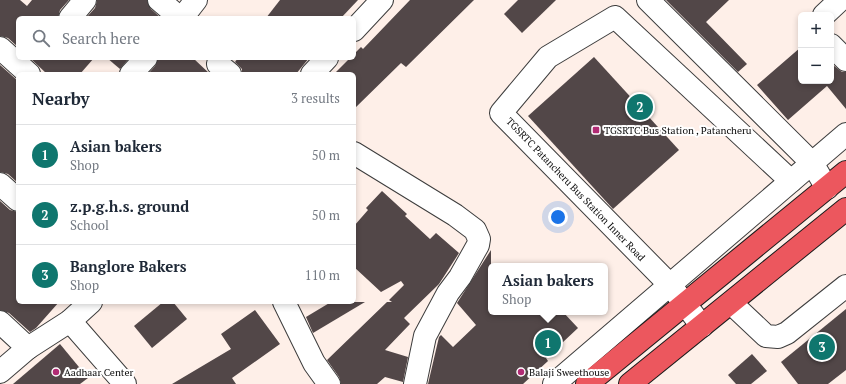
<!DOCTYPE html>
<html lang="en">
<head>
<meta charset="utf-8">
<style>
  :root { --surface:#fff; --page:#f6f6f7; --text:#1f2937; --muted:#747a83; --line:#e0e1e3; --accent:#0f766e }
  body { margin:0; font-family:"PT Serif",serif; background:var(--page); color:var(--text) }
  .controls { position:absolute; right:12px; top:12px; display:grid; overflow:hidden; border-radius:6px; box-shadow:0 2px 6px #0003 }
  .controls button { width:36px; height:36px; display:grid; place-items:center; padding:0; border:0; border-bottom:1px solid var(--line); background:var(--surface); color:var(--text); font:20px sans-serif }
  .you { position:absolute; left:558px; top:217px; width:14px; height:14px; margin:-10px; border:3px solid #fff; border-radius:50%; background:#1a73e8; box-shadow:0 0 0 6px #1a73e833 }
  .badge { display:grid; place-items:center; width:26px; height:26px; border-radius:50%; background:var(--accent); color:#fff; font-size:13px; font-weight:700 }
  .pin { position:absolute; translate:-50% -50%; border:2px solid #fff; box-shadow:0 1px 4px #0006 }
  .popup { position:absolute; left:488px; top:263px; width:120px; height:52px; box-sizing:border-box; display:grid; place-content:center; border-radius:6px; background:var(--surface); filter:drop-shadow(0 1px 3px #0005); font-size:13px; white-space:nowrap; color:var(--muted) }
  .popup b { font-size:15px; color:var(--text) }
  .popup::after { content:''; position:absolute; left:50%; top:100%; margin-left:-8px; border:8px solid transparent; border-top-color:var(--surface) }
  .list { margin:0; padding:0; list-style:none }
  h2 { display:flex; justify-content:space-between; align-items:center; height:52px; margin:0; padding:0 16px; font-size:17px }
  h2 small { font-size:13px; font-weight:400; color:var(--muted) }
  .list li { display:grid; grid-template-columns:26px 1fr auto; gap:12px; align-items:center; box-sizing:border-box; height:60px; padding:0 16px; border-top:1px solid var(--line) }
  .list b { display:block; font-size:15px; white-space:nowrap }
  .list p { margin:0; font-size:13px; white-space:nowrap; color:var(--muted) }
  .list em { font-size:13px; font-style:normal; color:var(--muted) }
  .icon { flex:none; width:22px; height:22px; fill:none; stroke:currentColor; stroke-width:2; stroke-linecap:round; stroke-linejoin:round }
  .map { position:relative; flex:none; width:846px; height:384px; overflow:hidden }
  .search { position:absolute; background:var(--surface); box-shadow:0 2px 6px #0003; left:16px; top:16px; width:340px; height:44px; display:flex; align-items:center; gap:10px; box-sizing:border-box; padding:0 14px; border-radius:6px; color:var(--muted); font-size:15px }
  .panel { position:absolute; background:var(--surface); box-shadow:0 2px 6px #0003; left:16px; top:72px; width:340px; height:232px; border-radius:6px }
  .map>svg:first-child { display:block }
  .building { fill:#524748 }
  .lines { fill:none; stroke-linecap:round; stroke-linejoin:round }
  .minor-casing { stroke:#3d3d3d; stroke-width:24 }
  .highway-casing { stroke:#1b1b1b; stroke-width:24 }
  .minor { stroke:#fff; stroke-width:22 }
  .highway { stroke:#ec575e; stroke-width:22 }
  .poi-dot { fill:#b12b74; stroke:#fff; stroke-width:1.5 }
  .labels { text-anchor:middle; stroke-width:4; stroke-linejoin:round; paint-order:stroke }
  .poi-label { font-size:10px; fill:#0a0a0a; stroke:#fff; text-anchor:start }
  .street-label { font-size:10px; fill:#0a0a0a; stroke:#fff }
</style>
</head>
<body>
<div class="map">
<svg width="846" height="384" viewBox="0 0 846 384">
  <rect width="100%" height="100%" fill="#feefe8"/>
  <g class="building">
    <polygon points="0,0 20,0 27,6 32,0 69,0 60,10 58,18 18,18 18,47 8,38 0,36"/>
    <polygon points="97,0 147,0 151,9 161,18 86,18 95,8"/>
    <polygon points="280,0 358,0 341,18 266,18"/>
    <polygon points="410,0 474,0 406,67 401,63 354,109 354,74 334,74 350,58 354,58 354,54 361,47 363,49"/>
    <polygon points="518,0 556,0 522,33 504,14"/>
    <polygon points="666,0 729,0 706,22 747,64 738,72"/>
    <polygon points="801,47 801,81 831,81 831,67 833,65 842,72 846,72 846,109 827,86 788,120 757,85"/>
    <polygon points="594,57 679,150 613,209 528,116"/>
    <polygon points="30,58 94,58 80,74 47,74"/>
    <polygon points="107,58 129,58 120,69"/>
    <polygon points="158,58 193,58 210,74 148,74 155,66"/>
    <polygon points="238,58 309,58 296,74 242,74 242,69 235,62"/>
    <polygon points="0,65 18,81 18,183 8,174 0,172"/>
    <polygon points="382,191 407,214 405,216 430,239 436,233 459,253 439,284 404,318 410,324 385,350 408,357 403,382 385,377 377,384 341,384 339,377 327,360 387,302 392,302 389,300 404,285 401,281 381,292 354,267 354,226 368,210 366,208"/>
    <polygon points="0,201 10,210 18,212 18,302 59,302 36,328 30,332 9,313 0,310"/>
    <polygon points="491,250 491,312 563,312 578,328 546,358 548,361 523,384 428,384 439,337 441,335 453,347 476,325 457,303"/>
    <polygon points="163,302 173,302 187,319 152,348 134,326"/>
    <polygon points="331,302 365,302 313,333 306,317"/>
    <polygon points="846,309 846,370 828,384 798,384 781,362"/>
    <polygon points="255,310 280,344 232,378 236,384 172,384 231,349 221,334"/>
    <polygon points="60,344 88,378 80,384 13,384"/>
    <polygon points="752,354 767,371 751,384 736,384 728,375"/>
  </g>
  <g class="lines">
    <g class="minor-casing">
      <g id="minor">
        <polyline points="159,0 180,18"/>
        <polyline points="648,0 812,163 827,188"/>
        <polyline points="824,15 840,0"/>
        <polyline points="70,18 85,0"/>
        <polyline points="182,18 196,0"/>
        <polyline points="354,30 382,0"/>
        <polyline points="831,45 846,60"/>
        <polyline points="0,48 29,74"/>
        <polyline points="218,64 230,74"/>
        <polyline points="131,74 146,58"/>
        <polyline points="312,74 327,58"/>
        <polyline points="354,153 455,215 475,230 479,239 478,245 460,277 448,293 425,336 415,384"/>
        <polyline points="0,184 18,200"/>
        <polyline points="284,302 314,363 329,384"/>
        <polyline points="731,303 766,336 778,337 787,333 846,286"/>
        <polyline points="70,321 125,384"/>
        <polyline points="0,322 28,348"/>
        <polyline points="702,326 670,285 501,113 548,57 615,17 791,181"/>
        <polyline points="0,372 28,348 70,321 91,302"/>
        <polyline points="554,384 846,134"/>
      </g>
    </g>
    <g class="highway-casing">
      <g id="highway">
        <polyline points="587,384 846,172"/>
        <polyline points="630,384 846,209"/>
      </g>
    </g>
    <use href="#minor" class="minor"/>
    <use href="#highway" class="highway"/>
  </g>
  <g class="poi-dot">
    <rect x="592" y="126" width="8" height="8" rx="2"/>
    <circle cx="56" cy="372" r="4"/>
    <circle cx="521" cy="372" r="4"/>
  </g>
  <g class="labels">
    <g class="poi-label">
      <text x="604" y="134">TGSRTC Bus Station , Patancheru</text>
      <text x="64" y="376">Aadhaar Center</text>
      <text x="529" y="376">Balaji Sweethouse</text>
    </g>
    <g class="street-label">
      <text transform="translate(576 189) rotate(46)" y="4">TGSRTC Patancheru Bus Station Inner Road</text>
    </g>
  </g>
</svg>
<div class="controls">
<button>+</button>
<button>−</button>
</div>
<div class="you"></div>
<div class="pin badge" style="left:548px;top:343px">1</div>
<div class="popup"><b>Asian bakers</b>Shop</div>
<div class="pin badge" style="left:640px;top:107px">2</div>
<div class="pin badge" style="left:822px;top:347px">3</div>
<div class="search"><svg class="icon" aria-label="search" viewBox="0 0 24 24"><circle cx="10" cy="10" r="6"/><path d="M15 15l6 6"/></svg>Search here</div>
<section class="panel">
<h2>Nearby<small>3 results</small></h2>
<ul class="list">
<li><span class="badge">1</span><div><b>Asian bakers</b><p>Shop</p></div><em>50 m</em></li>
<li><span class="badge">2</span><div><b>z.p.g.h.s. ground</b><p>School</p></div><em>50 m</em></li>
<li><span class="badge">3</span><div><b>Banglore Bakers</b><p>Shop</p></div><em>110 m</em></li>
</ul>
</section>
</div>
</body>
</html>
